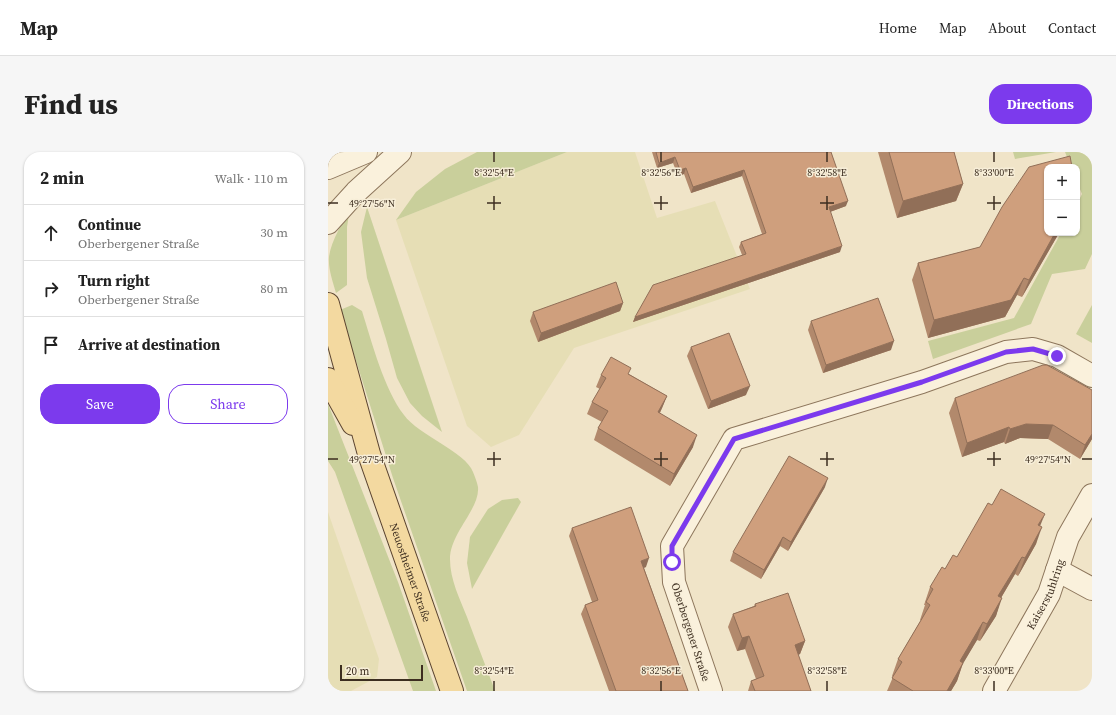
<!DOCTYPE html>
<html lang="en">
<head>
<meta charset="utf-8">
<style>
  :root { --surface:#fff; --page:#f6f6f6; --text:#222; --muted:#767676; --line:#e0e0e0; --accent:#7c3aed }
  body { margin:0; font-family:"Source Serif 4",serif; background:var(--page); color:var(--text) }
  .controls { position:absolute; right:12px; top:12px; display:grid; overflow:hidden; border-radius:8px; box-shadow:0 1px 3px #0004 }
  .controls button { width:36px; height:36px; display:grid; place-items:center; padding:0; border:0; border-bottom:1px solid var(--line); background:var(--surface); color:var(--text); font:20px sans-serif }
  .scale { position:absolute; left:12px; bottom:10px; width:83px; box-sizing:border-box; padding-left:4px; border:2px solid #3d2e20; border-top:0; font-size:11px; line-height:14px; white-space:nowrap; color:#3d2e20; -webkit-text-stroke:3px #f7eed8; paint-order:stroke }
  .stop { position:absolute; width:12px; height:12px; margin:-9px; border:3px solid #7c3aed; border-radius:50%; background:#fff }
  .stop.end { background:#7c3aed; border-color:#fff; box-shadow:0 1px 4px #0008 }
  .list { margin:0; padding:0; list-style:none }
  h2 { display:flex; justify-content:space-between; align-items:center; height:52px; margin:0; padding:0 16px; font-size:17px }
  h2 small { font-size:13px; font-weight:400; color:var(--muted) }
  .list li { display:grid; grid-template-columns:26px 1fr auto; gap:12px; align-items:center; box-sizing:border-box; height:56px; padding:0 16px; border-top:1px solid var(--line) }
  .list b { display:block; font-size:15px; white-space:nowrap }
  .list p { margin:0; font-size:13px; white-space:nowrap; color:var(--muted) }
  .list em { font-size:13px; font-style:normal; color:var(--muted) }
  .actions { display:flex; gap:8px; padding:12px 16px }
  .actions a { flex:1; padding:9px 0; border:1px solid var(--accent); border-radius:16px; text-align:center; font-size:14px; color:var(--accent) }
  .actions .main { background:var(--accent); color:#fff }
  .icon { flex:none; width:22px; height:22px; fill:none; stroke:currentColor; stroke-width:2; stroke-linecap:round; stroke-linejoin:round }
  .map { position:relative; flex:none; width:764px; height:539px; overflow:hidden; border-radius:16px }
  header { display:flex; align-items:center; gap:24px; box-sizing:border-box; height:56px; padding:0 20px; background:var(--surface); border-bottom:1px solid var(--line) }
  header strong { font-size:19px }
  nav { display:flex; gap:22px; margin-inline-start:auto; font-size:14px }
  .intro { display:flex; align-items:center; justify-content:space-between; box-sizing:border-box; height:96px; padding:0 24px }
  h1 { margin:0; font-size:28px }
  .button { padding:10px 18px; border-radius:16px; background:var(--accent); color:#fff; font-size:14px; font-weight:700 }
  main { display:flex; gap:24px; padding:0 24px }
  aside { flex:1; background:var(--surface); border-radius:16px; box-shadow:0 1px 3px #0004 }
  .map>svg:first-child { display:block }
  .farmland { fill:#e6deb5 }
  .green { fill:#c9cf9b }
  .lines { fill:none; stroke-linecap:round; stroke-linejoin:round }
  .minor-casing { stroke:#8d765c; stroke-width:24 }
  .major-casing { stroke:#5b4430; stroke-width:24 }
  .minor { stroke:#faf1dc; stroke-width:22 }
  .major { stroke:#f3d9a0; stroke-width:22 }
  .wall { fill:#b2896c }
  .shaded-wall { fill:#916f58 }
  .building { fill:#cf9f7d; stroke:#916f58 }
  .route { stroke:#7c3aed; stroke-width:5 }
  .ticks { fill:none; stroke:#3d2e20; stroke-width:1.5 }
  .labels { text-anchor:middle; stroke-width:3; stroke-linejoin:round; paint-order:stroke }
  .street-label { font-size:11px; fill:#3d2e20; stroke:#f7eed8 }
  .ticks-label { font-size:10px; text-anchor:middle; fill:#3d2e20; stroke:#f7eed8; stroke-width:3; stroke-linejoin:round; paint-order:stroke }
</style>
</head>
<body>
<header>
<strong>Map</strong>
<nav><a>Home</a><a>Map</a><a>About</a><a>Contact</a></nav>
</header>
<div class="intro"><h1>Find us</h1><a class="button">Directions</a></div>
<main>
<aside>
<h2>2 min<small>Walk · 110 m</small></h2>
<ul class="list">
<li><svg class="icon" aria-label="ahead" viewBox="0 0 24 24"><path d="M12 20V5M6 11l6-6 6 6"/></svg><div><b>Continue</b><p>Oberbergener Straße</p></div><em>30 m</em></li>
<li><svg class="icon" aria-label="right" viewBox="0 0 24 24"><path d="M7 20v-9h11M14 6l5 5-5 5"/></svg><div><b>Turn right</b><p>Oberbergener Straße</p></div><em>80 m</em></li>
<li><svg class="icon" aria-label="arrive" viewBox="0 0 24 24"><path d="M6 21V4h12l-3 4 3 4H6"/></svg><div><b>Arrive at destination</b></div></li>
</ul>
<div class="actions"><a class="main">Save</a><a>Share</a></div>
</aside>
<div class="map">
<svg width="764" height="539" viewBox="0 0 764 539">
  <rect width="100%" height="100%" fill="#f0e4c8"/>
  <g class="farmland">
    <polygon points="239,0 307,0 329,66 387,49 422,137 246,196 191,283 163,295 139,274 68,68"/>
    <polygon points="0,360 51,507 49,525 23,539 0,539"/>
  </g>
  <g class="green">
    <polygon points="149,0 239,0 68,68 88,40 117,17"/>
    <polygon points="685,0 728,0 687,7"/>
    <polygon points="737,0 764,0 764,102 757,117 724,122 703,172 605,207 600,189 686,166 733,81 749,81 749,52 754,42 749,30 749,15 743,15"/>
    <polygon points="39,55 114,280 94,264 82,251 69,226 58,187 39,126 33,80"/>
    <path d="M22 56 19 75V133L8 141C5 130 0 117 1 105 3 89 15 70 22 56Z"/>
    <path d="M24 153 34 159C44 191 56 237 76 263 90 283 138 300 145 320 147 325 149 330 150 335 152 357 122 381 122 407 122 428 132 447 139 465 148 490 158 514 167 539H139L65 326 12 158Z"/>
    <polygon points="764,153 764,191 748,182"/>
    <polygon points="0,252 70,430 108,539 85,539 7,320 0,309"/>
    <polygon points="190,346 193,350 144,437 139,411 142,385 160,357 174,348"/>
  </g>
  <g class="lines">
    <g class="minor-casing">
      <g id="minor">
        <polyline points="0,16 38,0"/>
        <polyline points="0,71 28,40 72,0"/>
        <polyline points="729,418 764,437"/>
        <polyline points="383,539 346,430 344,394 406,287 594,230 678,200 705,197 729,204 764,224"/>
        <path id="s1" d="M666 539 721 442 740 385 764 343"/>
      </g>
    </g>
    <g class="major-casing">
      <g id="major">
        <path id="s2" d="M0 152 41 302 124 539"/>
        <polyline points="0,227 25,272"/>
      </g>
    </g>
    <use href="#minor" class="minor"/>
    <use href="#major" class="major"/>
  </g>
  <g class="wall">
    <polygon points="324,0 503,0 518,54 502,60 512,100 305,170 307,165 414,103 411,95 413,90 434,82 414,24 363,41 356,22 350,24 345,11 329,16"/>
    <polygon points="550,0 626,0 635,32 628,49 569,66"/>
    <polygon points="719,81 731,81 694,145 689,143 677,165 600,186 584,128 590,111 652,95"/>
    <polygon points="295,151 292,159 210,190 202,169 205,160"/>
    <polygon points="483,169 563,198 495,221 480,178"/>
    <polygon points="363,195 418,243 380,257 359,204"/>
    <polygon points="301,222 339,244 334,256 332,261 365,295 342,334 266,288 270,276 274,270 259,262 264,250 272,237 268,235 273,223"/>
    <polygon points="764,238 764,287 752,307 720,287 692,286 677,292 676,290 634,305 621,261 627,246"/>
    <polygon points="497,335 460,399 452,394 433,427 402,409 405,400"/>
    <polygon points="712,374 708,392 690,424 687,422 673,446 668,464 652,489 649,488 635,511 629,529 623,539 559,539 565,525 564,524 570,507 593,468 592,468 597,453 596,453 602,435 617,417 629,405"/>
    <polygon points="244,376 318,415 316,416 360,539 281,539 253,462 257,453 264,450 241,384"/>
    <polygon points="427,452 477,489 472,502 470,503 483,539 420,539 423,529 428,527 417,497 409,499 400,475 405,462 426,454"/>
  </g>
  <g class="shaded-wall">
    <polygon points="347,5 345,11 329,16 331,11"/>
    <polygon points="358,16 356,22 350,24 352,18"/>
    <polygon points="416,18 414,24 363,41 365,35"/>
    <polygon points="635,32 628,49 569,66 575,49"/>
    <polygon points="520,49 518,54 499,61 501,55"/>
    <polygon points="727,81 731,81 694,145 701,128"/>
    <polygon points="514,94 512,100 305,170 307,165"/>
    <polygon points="696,126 689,143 677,165 600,186 606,168"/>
    <polygon points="295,151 292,159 210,190 213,181"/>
    <polygon points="566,189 563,198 495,221 498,213"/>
    <polygon points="422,234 418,243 380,257 383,249"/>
    <polygon points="339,244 334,256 326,272 330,260"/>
    <polygon points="698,272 725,273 720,287 692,286 677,292 682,277"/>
    <polygon points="681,275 676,290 634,305 639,291"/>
    <polygon points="764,282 764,287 752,307 757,293"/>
    <polygon points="369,283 365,295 342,334 346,322"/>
    <polygon points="500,326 497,335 460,399 463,390"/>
    <polygon points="717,362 710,379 710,373"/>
    <polygon points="714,375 708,392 690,424 697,406"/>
    <polygon points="455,385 452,394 433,427 436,418"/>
    <polygon points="694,405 687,422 664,461 670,444"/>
    <polygon points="321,406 318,415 310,417 313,409"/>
    <polygon points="674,446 668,464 652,489 659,472"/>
    <polygon points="655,470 649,488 626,527 632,509"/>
    <polygon points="421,484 417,497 409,499 414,486"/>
    <polygon points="477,489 472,502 462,506 467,493"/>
    <polygon points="635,511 629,529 623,539 619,539"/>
  </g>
  <g class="building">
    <polygon points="328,0 503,0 520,49 501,55 514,94 307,165 325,133 418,102 413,90 438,81 416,18 365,35 358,16 352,18 347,5 331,11"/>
    <polygon points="561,0 626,0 635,32 575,49"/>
    <polygon points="742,4 744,15 719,15 719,81 727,81 701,128 696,126 683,148 606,168 590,111 652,95 674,55 701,15"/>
    <polygon points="288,130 295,151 213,181 205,160"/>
    <polygon points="550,146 566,189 498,213 483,169"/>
    <polygon points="401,181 422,234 383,249 363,195"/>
    <polygon points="283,205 303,216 300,222 339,244 330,260 369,283 346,322 270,276 280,259 264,250 278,226 273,223"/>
    <polygon points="715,213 719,213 764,238 764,282 757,293 725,273 698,272 682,277 681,275 639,291 627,246"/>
    <polygon points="461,304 500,326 463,390 455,385 436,418 405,400"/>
    <polygon points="673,337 717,362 710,373 714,375 697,406 694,405 670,444 674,446 659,472 655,470 632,509 635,511 619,539 585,539 564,526 574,510 570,507 602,453 598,450 605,437 602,435 614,415 617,417 625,403 629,405 660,351 664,353"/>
    <polygon points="303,355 321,406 313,409 360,539 288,539 257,453 270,448 244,376"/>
    <polygon points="460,441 477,489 467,493 483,539 427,539 423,529 436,524 421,484 414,486 405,462 428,454 427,452"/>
  </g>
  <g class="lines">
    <polyline class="route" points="344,410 344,394 406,287 594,230 678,200 705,197 729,204"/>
  </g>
  <path class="ticks" d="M166 0V10M333 0V10M499 0V10M666 0V10M166 44V58M333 44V58M499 44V58M666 44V58M0 51H10M159 51H173M326 51H340M492 51H506M659 51H673M166 300V314M333 300V314M499 300V314M666 300V314M0 307H10M159 307H173M326 307H340M492 307H506M659 307H673M754 307H764M166 529V539M333 529V539M499 529V539M666 529V539"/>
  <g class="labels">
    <g class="street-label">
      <text dy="4" stroke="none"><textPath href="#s2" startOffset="281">Neuostheimer Straße</textPath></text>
      <text dy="4" stroke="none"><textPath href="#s1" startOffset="110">Kaiserstuhlring</textPath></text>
      <text transform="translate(363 480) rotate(72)" y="4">Oberbergener Straße</text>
    </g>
  </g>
  <g class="ticks-label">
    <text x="166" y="24">8°32'54"E</text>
    <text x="333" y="24">8°32'56"E</text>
    <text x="499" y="24">8°32'58"E</text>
    <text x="666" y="24">8°33'00"E</text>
    <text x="44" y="55">49°27'56"N</text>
    <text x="44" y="311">49°27'54"N</text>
    <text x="720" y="311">49°27'54"N</text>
    <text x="166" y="522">8°32'54"E</text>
    <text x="333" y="522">8°32'56"E</text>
    <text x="499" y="522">8°32'58"E</text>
    <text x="666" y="522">8°33'00"E</text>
  </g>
</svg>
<div class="controls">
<button>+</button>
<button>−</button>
</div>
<div class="scale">20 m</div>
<div class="stop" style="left:344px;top:410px"></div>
<div class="stop end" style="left:729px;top:204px"></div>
</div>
</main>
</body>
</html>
